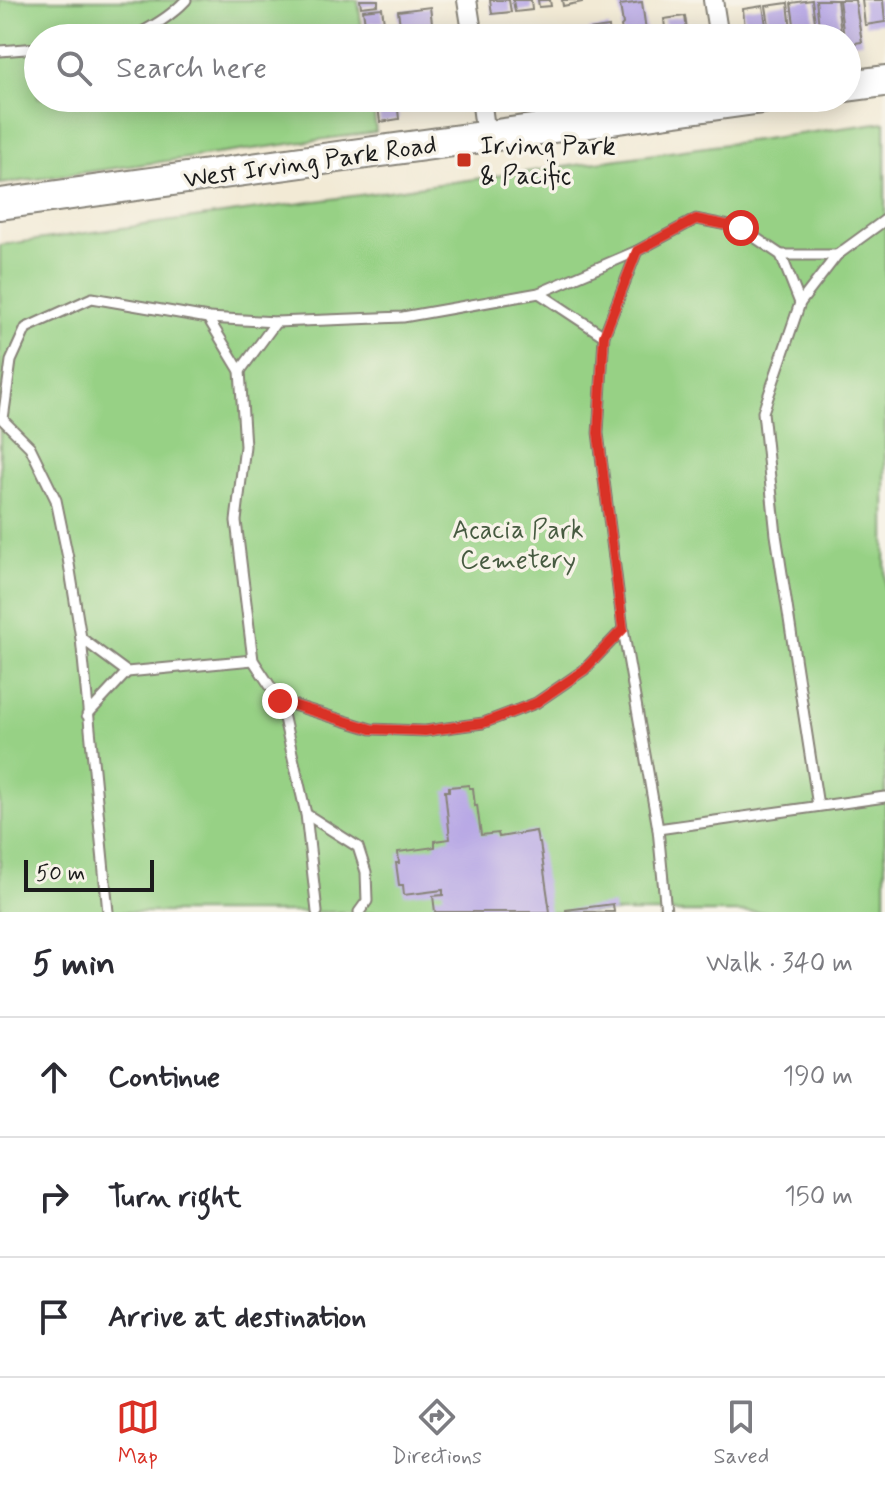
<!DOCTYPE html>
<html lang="en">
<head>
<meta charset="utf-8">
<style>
  :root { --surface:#fff; --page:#f2f2f3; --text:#2b2b33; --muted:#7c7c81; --line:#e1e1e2; --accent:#d93025 }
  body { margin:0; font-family:Mynerve,sans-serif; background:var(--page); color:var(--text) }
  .scale { position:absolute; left:24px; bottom:20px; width:130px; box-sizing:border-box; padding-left:8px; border:4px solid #1c1c1c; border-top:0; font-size:22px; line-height:28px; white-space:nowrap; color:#1c1c1c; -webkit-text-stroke:6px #f7f3e8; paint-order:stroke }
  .stop { position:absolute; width:24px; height:24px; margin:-18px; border:6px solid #d93025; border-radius:50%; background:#fff }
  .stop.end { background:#d93025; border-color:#fff; box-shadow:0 2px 8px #0008 }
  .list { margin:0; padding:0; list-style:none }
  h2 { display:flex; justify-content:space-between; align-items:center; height:104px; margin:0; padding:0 32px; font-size:34px }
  h2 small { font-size:26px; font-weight:400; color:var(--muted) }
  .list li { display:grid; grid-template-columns:52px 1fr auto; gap:24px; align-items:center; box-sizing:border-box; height:120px; padding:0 32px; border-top:2px solid var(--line) }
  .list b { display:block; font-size:30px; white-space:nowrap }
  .list em { font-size:26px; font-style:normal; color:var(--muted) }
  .icon { flex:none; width:44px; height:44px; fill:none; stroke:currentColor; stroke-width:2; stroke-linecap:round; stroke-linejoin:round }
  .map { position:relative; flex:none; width:885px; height:912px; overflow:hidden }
  .search { position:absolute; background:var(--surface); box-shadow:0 4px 20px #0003; left:24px; right:24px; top:24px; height:88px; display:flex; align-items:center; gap:20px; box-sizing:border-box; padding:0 28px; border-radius:44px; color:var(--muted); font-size:30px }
  .sheet { height:464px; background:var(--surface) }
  nav { display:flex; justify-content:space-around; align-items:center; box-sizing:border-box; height:112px; border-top:2px solid var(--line); background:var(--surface); font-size:22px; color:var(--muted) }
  nav a { display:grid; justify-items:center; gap:4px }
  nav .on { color:var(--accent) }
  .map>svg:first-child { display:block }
  .green { fill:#97d185; stroke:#5a7650; stroke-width:2 }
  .building { fill:#b6a6e5 }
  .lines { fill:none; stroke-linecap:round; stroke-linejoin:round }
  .lane-casing { stroke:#878378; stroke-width:13 }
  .street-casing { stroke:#878378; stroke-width:22 }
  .primary-casing { stroke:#878378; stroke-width:34 }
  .lane { stroke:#fff; stroke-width:9 }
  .street { stroke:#fff; stroke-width:18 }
  .primary { stroke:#fff; stroke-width:30 }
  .route { stroke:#d93025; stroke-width:10 }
  .poi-dot { fill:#c8321e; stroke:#f7f3e8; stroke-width:3 }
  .labels { text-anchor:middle; stroke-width:7; stroke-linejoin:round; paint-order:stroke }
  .poi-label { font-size:26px; fill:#1c1c1c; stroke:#f7f3e8; text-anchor:start }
  .street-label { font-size:26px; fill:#1c1c1c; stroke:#f7f3e8 }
  .park-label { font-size:26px; fill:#475b41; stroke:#f7f3e8 }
</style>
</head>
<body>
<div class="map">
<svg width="885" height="912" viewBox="0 0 885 912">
  <rect width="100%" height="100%" fill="#f7f3e8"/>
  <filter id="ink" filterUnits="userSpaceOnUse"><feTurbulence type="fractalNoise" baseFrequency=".0125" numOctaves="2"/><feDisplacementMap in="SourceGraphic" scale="16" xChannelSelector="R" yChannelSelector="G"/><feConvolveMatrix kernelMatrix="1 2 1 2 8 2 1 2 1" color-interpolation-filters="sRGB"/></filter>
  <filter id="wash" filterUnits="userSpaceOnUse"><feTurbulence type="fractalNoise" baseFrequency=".006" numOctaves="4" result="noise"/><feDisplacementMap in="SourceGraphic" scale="32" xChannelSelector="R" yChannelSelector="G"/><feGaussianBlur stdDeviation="1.8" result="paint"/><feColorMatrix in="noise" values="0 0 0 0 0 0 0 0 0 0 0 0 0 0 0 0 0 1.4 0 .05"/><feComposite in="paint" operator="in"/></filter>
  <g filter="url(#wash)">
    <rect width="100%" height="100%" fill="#f2ead5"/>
    <g class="green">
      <polygon points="0,0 358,0 363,38 38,38 38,98 372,98 376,132 0,184"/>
      <polygon points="885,122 885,912 0,912 0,245"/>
    </g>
    <g id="blocks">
      <g class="building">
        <polygon points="360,0 378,0 378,5 361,7"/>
        <polygon points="490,0 509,0 511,12 492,14"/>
        <polygon points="513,0 531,0 532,10 515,12"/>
        <polygon points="538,0 550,0 551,6 539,7"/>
        <polygon points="562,0 581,0 582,2 563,6"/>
        <polygon points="812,0 817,36 813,38 796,38 791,3"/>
        <polygon points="816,0 837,0 841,33 820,35"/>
        <polygon points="839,0 855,0 862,42 847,44 847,38 844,38"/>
        <polygon points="862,0 883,0 885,22 865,25"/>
        <polygon points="642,2 647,38 625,38 622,31 621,26 623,24 620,5"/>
        <polygon points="788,3 792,38 771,38 766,6"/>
        <polygon points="763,6 768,38 746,38 743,9"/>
        <polygon points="430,7 434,38 407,38 405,28 411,27 410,24 400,25 398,11"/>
        <polygon points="382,8 384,22 365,24 363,10"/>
        <polygon points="685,16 688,38 666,38 664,19"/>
        <polygon points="609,27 610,38 589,38 588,30"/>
        <polygon points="585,31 586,38 565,38 564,33"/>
        <polygon points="377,98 383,98 383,103 397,101 399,119 380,122"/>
        <polygon points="422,98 442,98 442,102 423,104"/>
        <polygon points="469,785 469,788 473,788 475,806 477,805 481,835 498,833 499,837 536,831 538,843 540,843 550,912 435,912 433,896 443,895 443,890 404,895 403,885 399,885 396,863 399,863 398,852 435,847 435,841 450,839 445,791 449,791 449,787"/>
        <polygon points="613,904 614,912 566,912 566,910"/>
      </g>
    </g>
  </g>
  <g filter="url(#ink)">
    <use href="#blocks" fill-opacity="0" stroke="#878378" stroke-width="2"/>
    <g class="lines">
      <g class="lane-casing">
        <g id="lane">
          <path d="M131 38C152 27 170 17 186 0"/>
          <polyline points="0,51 38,48"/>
          <polyline points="781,255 837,255"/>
          <polyline points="539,293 604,336"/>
          <polyline points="208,318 276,322 403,317 539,293 637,251"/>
          <polyline points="240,371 276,322"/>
          <polyline points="0,417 30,447 56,500 68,558 81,638 108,912"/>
          <polyline points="3,419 11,361 26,328 92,298 208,318 240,371 245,446 236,521 253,660 280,701 306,814 317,912"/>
          <polyline points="81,638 127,672 253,660"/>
          <polyline points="280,701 371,729 425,731 483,723 536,703 584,670 623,629"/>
          <polyline points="87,715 127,672"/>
          <polyline points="818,806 776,535 763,412 800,303 837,255 885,220"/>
          <polyline points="306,814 358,847 366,872 367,901 359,912"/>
          <polyline points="658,829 885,797"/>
          <polyline points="666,912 658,829 623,629 598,433 604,336 637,251 696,219 741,228 781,255 800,303"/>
        </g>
      </g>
      <g class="street-casing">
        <g id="street">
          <polyline points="467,0 473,38"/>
          <polyline points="713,0 719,38"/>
          <polyline points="481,98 486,136"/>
        </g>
      </g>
      <g class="primary-casing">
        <g id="primary">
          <polyline points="847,86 885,81"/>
          <polyline points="0,204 762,98"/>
        </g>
      </g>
      <use href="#lane" class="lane"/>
      <use href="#street" class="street"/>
      <use href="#primary" class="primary"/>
    </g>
  </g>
  <g class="lines" filter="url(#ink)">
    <polyline class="route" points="280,701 371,729 425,731 483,723 536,703 584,670 623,629 598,433 604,336 637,251 696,219 741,228"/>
  </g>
  <rect class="poi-dot" x="456" y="152" width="16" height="16" rx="4"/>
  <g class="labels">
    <g class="poi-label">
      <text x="480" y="154">Irving Park<tspan x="480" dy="30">&amp; Pacific</tspan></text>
    </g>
    <g class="street-label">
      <text transform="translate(310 161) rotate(-8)" y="9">West Irving Park Road</text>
    </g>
    <g class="park-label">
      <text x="518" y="538">Acacia Park<tspan x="518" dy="30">Cemetery</tspan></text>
    </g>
  </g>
</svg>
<div class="scale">50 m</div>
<div class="stop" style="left:741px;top:228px"></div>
<div class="stop end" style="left:280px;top:701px"></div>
<div class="search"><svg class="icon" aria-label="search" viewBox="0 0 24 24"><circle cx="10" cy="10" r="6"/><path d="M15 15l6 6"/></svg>Search here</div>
</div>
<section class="sheet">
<h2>5 min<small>Walk · 340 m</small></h2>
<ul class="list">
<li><svg class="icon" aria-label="ahead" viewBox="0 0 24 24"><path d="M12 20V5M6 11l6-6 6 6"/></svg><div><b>Continue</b></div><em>190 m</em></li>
<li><svg class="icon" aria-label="right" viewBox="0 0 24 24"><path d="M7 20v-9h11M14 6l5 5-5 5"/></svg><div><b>Turn right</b></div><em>150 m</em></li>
<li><svg class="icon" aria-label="arrive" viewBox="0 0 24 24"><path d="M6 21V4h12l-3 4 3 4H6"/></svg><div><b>Arrive at destination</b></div></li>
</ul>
</section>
<nav>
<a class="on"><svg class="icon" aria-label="map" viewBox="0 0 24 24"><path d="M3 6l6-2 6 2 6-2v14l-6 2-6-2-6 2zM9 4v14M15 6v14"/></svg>Map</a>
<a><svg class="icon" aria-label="directions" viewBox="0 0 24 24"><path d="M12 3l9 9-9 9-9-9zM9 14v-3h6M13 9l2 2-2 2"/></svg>Directions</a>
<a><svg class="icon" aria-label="saved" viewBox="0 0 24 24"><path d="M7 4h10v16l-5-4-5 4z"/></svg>Saved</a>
</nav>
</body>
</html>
